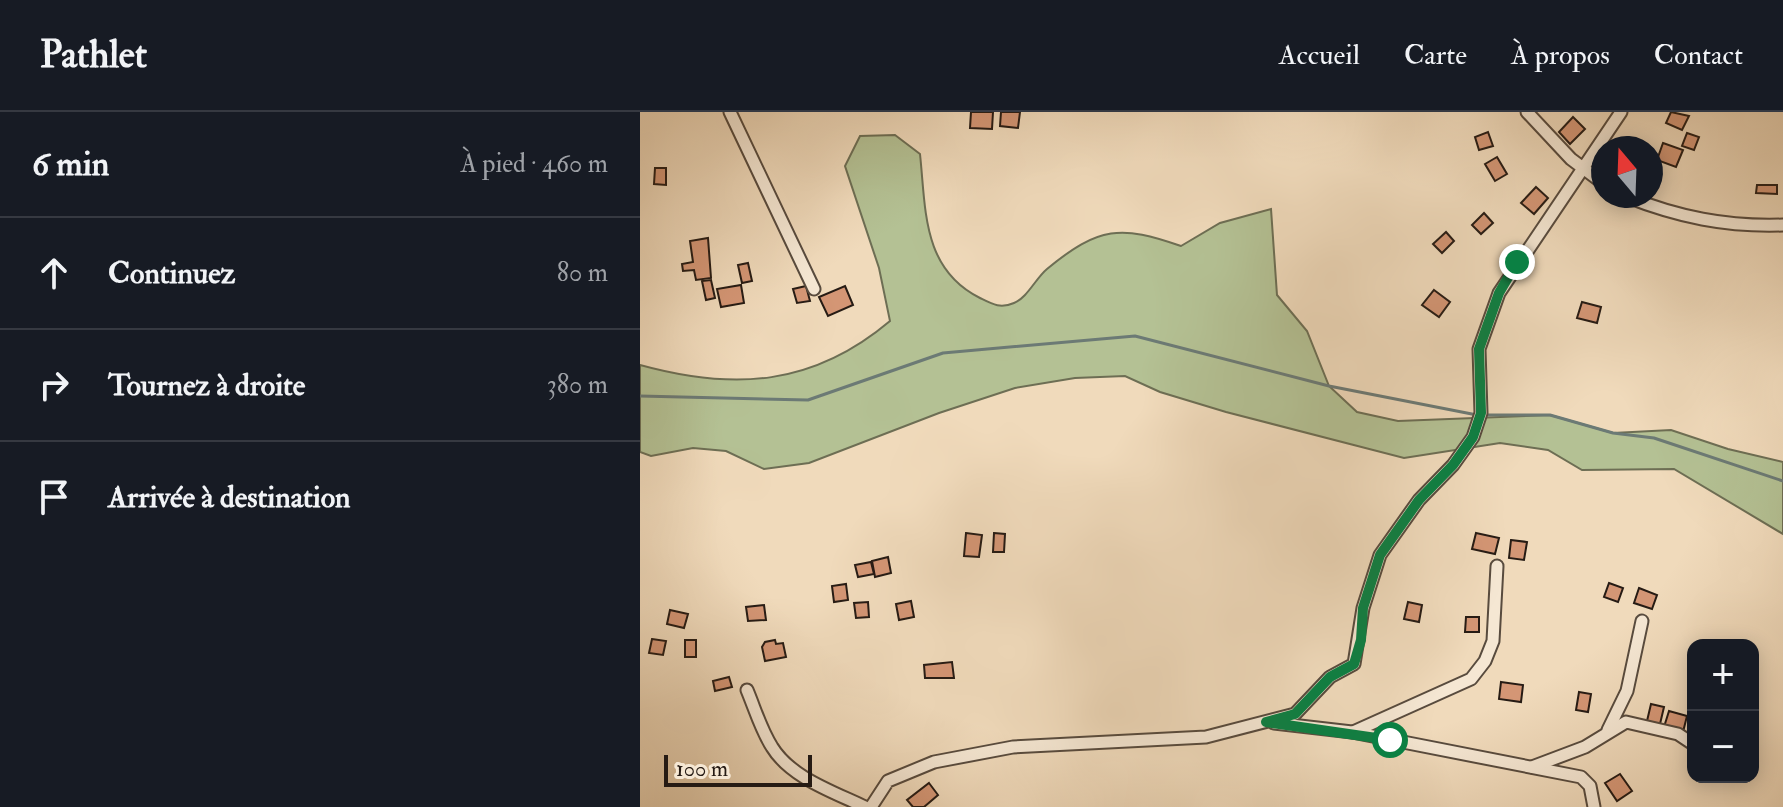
<!DOCTYPE html>
<html lang="fr">
<head>
<meta charset="utf-8">
<style>
  :root { --surface:#171b24; --page:#242831; --text:#f1f3f6; --muted:#9ea1a6; --line:#363941 }
  body { margin:0; font-family:"IM FELL Double Pica",serif; background:var(--page); color:var(--text) }
  .controls { position:absolute; right:24px; bottom:24px; display:grid; overflow:hidden; border-radius:16px; box-shadow:0 4px 20px #0003 }
  .controls button { width:72px; height:72px; display:grid; place-items:center; padding:0; border:0; border-bottom:2px solid var(--line); background:var(--surface); color:var(--text); font:40px sans-serif }
  .compass { position:absolute; left:951px; top:24px; width:72px; height:72px; border-radius:50%; background:var(--surface); box-shadow:0 4px 20px #0003; rotate:341deg }
  .scale { position:absolute; left:24px; bottom:20px; width:148px; box-sizing:border-box; padding-left:8px; border:4px solid #261b14; border-top:0; font-size:22px; line-height:28px; white-space:nowrap; color:#261b14; -webkit-text-stroke:6px #f5e7d3; paint-order:stroke }
  .stop { position:absolute; width:24px; height:24px; margin:-18px; border:6px solid #0b8043; border-radius:50%; background:#fff }
  .stop.end { background:#0b8043; border-color:#fff; box-shadow:0 2px 8px #0008 }
  .list { margin:0; padding:0; list-style:none }
  h2 { display:flex; justify-content:space-between; align-items:center; height:104px; margin:0; padding:0 32px; font-size:34px }
  h2 small { font-size:26px; font-weight:400; color:var(--muted) }
  .list li { display:grid; grid-template-columns:52px 1fr auto; gap:24px; align-items:center; box-sizing:border-box; height:112px; padding:0 32px; border-top:2px solid var(--line) }
  .list b { display:block; font-size:30px; white-space:nowrap }
  .list em { font-size:26px; font-style:normal; color:var(--muted) }
  .icon { flex:none; width:44px; height:44px; fill:none; stroke:currentColor; stroke-width:2; stroke-linecap:round; stroke-linejoin:round }
  .map { position:relative; flex:none; width:1143px; height:695px; overflow:hidden }
  header { display:flex; align-items:center; gap:48px; box-sizing:border-box; height:112px; padding:0 40px; background:var(--surface); border-bottom:2px solid var(--line) }
  header strong { font-size:38px }
  nav { display:flex; gap:44px; margin-inline-start:auto; font-size:28px }
  main { display:flex }
  aside { flex:1; background:var(--surface) }
  .map>svg:first-child { display:block }
  .green { fill:#b4c194; stroke:#6d6e54; stroke-width:2 }
  .lines { fill:none; stroke-linecap:round; stroke-linejoin:round }
  .stream { stroke:#6c7a75; stroke-width:3 }
  .building { fill:#d49675; stroke:#261b14; stroke-width:2 }
  .minor-casing { stroke:#584b3e; stroke-width:15 }
  .minor { stroke:#f5e7d3; stroke-width:11 }
  .route { stroke:#0b8043; stroke-width:10 }
</style>
</head>
<body>
<header>
<strong>Pathlet</strong>
<nav><a>Accueil</a><a>Carte</a><a>À propos</a><a>Contact</a></nav>
</header>
<main>
<aside>
<h2>6 min<small>À pied · 460 m</small></h2>
<ul class="list">
<li><svg class="icon" aria-label="ahead" viewBox="0 0 24 24"><path d="M12 20V5M6 11l6-6 6 6"/></svg><div><b>Continuez</b></div><em>80 m</em></li>
<li><svg class="icon" aria-label="right" viewBox="0 0 24 24"><path d="M7 20v-9h11M14 6l5 5-5 5"/></svg><div><b>Tournez à droite</b></div><em>380 m</em></li>
<li><svg class="icon" aria-label="arrive" viewBox="0 0 24 24"><path d="M6 21V4h12l-3 4 3 4H6"/></svg><div><b>Arrivée à destination</b></div></li>
</ul>
</aside>
<div class="map">
<svg width="1143" height="695" viewBox="0 0 1143 695">
  <rect width="100%" height="100%" fill="#f0dabb"/>
  <filter id="stains"><feTurbulence type="fractalNoise" baseFrequency=".0025" numOctaves="4"/><feColorMatrix values="0 0 0 0 .2 0 0 0 0 .09 0 0 0 0 .02 0 0 0 .5 -.17"/></filter>
  <radialGradient id="worn" r=".72"><stop offset=".6" stop-color="#630" stop-opacity="0"/><stop offset="1" stop-color="#630" stop-opacity=".3"/></radialGradient>
  <path class="green" d="M255 23 280 42C286 98 282 157 340 186 352 192 360 197 374 191 387 186 396 166 407 157 459 114 481 113 541 134L580 111 631 97 637 183 667 219 689 274 717 300 758 309 910 303 973 321 1031 318 1088 337 1143 350V422L1034 357 942 358 908 338 860 331 764 346 586 300 520 280 485 264 435 266 375 276 299 301 169 351 124 357 86 339 53 336 11 344 0 340V253C94 279 173 274 250 209L239 156 205 54 220 24Z"/>
  <g class="lines">
    <polyline class="stream" points="0,284 168,288 303,241 495,224 689,274 837,303 910,303 973,321 1014,326 1143,369"/>
  </g>
  <g class="building">
    <polygon points="331,0 353,0 352,17 330,16"/>
    <polygon points="361,0 380,0 378,16 360,14"/>
    <polygon points="1031,0 1049,4 1042,18 1026,11"/>
    <polygon points="933,5 945,17 930,32 919,20"/>
    <polygon points="848,20 853,34 839,38 835,25"/>
    <polygon points="1047,21 1059,25 1054,38 1042,34"/>
    <polygon points="1023,31 1043,38 1036,55 1017,48"/>
    <polygon points="857,45 867,62 855,69 845,52"/>
    <polygon points="15,56 26,56 26,73 14,72"/>
    <polygon points="1117,73 1137,73 1137,82 1116,81"/>
    <polygon points="896,75 908,86 894,102 881,91"/>
    <polygon points="844,101 853,111 841,122 832,113"/>
    <polygon points="806,120 814,129 802,141 793,132"/>
    <polygon points="68,126 71,166 56,168 54,158 43,159 42,152 53,150 50,129"/>
    <polygon points="108,151 112,169 102,171 98,153"/>
    <polygon points="71,168 75,186 66,188 62,169"/>
    <polygon points="101,173 104,191 81,195 77,177"/>
    <polygon points="166,174 170,189 157,191 153,177"/>
    <polygon points="205,174 213,193 188,204 179,185"/>
    <polygon points="794,178 810,190 799,205 782,193"/>
    <polygon points="942,190 961,195 957,211 937,206"/>
    <polygon points="326,421 342,423 339,445 324,444"/>
    <polygon points="354,421 365,422 364,440 353,440"/>
    <polygon points="836,421 859,426 855,442 832,437"/>
    <polygon points="871,428 887,430 884,448 869,446"/>
    <polygon points="248,445 251,461 235,465 232,449"/>
    <polygon points="231,450 234,462 218,465 215,453"/>
    <polygon points="969,471 983,476 978,490 964,485"/>
    <polygon points="206,472 208,488 194,490 192,474"/>
    <polygon points="999,476 1017,483 1012,497 994,491"/>
    <polygon points="271,489 274,505 259,508 256,492"/>
    <polygon points="228,490 229,505 216,506 214,491"/>
    <polygon points="768,490 782,493 779,510 764,507"/>
    <polygon points="124,493 126,508 108,509 106,495"/>
    <polygon points="30,498 48,502 44,516 27,512"/>
    <polygon points="826,505 839,505 839,520 825,520"/>
    <polygon points="12,527 26,529 23,543 9,541"/>
    <rect x="45" y="528" width="11" height="17"/>
    <polygon points="135,528 136,532 143,531 146,545 125,549 122,535 125,530"/>
    <polygon points="312,550 314,566 285,566 284,553"/>
    <polygon points="89,565 92,575 75,579 73,569"/>
    <polygon points="861,570 883,573 881,590 859,587"/>
    <polygon points="939,580 951,582 948,600 936,598"/>
    <polygon points="1011,592 1024,595 1020,612 1007,609"/>
    <polygon points="1029,599 1047,604 1043,620 1024,615"/>
    <polygon points="980,662 992,679 977,689 965,671"/>
    <polygon points="289,671 298,683 284,695 273,695 267,688"/>
  </g>
  <g class="lines">
    <g class="minor-casing">
      <g id="minor">
        <polyline points="90,0 174,177"/>
        <polyline points="887,0 931,47 963,71"/>
        <path d="M985 84C1038 105 1086 115 1143 113"/>
        <path d="M107 578C115 597 121 618 132 635 151 666 194 680 225 695"/>
        <polyline points="634,611 712,620 941,665 950,674 954,695"/>
        <polyline points="968,618 987,579 1002,509"/>
        <polyline points="713,620 831,567 845,549 853,529 857,454"/>
        <polyline points="892,655 945,635 986,610 1038,622 1053,632"/>
        <polyline points="231,695 248,669 294,650 373,635 566,625 655,602 690,565 714,552 723,496 740,443 779,388 813,353 833,325 841,301 839,237 859,181 981,0"/>
      </g>
    </g>
    <use href="#minor" class="minor"/>
  </g>
  <g class="lines">
    <polyline class="route" points="750,628 626,610 655,602 690,565 714,552 721,528 723,496 740,443 779,388 813,353 833,325 841,301 839,237 859,181 877,150"/>
  </g>
  <rect width="100%" height="100%" filter="url(#stains)"/>
  <rect width="100%" height="100%" fill="url(#worn)"/>
</svg>
<div class="controls">
<button>+</button>
<button>−</button>
</div>
<svg class="compass" viewBox="-18 -18 36 36"><path d="M0-13l5 13h-10z" fill="#e53935"/><path d="M0 13l5-13h-10z" fill="#9ea1a6"/></svg>
<div class="scale">100 m</div>
<div class="stop" style="left:750px;top:628px"></div>
<div class="stop end" style="left:877px;top:150px"></div>
</div>
</main>
</body>
</html>
